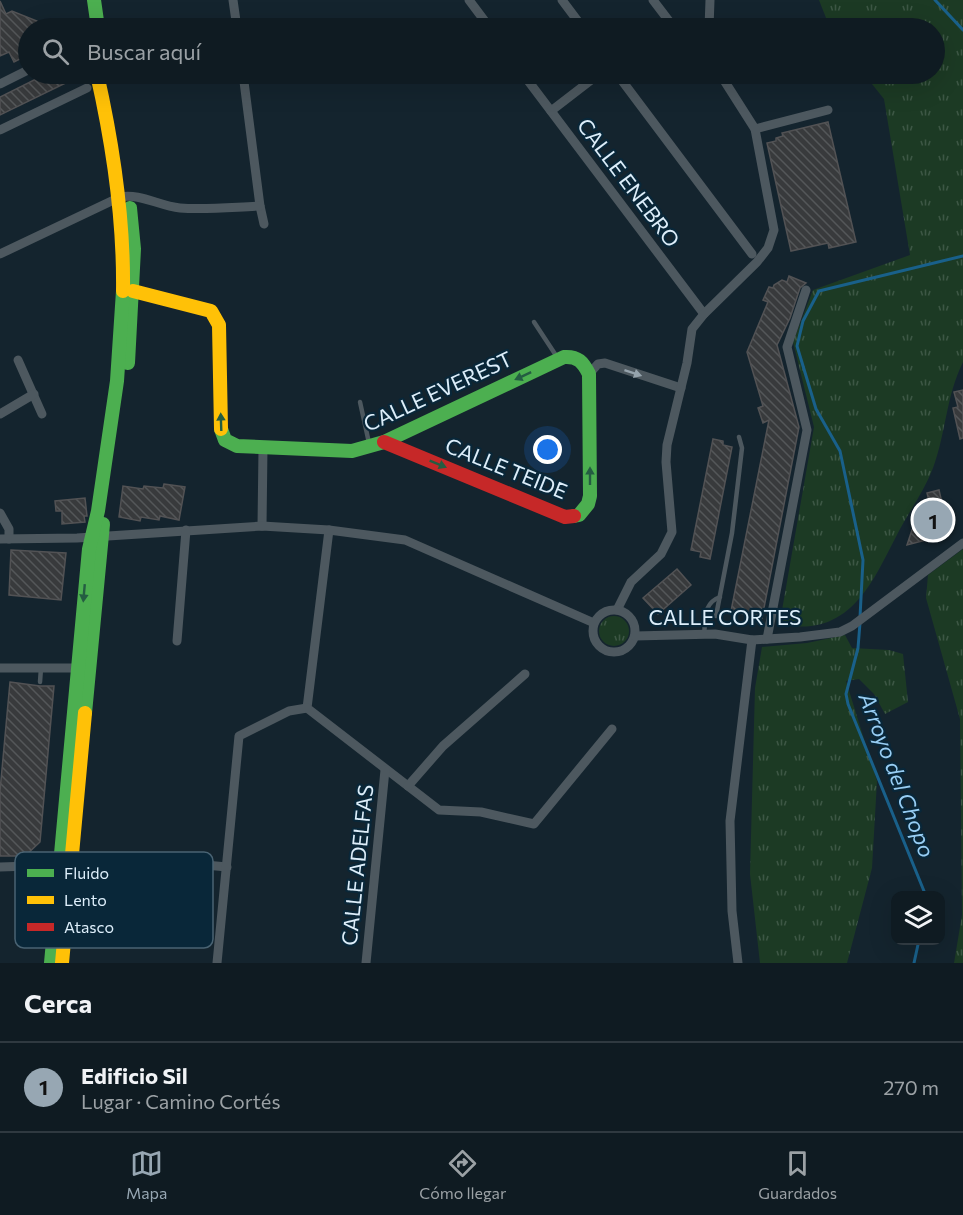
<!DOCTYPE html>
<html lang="es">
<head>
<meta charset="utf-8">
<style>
  :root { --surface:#0f1b22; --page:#1d282f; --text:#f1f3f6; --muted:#9ba1a5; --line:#2f3940; --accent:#97a7b3 }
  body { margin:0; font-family:Commissioner,sans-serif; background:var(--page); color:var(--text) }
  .controls { position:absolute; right:18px; bottom:18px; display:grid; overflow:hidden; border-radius:12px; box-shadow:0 6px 24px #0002 }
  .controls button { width:54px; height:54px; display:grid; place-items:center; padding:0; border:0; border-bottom:2px solid var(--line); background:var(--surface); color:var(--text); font:30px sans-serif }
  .you { position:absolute; left:548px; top:450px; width:21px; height:21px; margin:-15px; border:4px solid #fff; border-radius:50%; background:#1a73e8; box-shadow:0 0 0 9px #1a73e833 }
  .badge { display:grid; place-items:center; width:39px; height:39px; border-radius:50%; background:var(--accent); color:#111; font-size:20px; font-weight:700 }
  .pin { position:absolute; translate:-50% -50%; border:3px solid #fff; box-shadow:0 2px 6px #0006 }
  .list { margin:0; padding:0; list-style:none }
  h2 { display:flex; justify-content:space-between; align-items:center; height:78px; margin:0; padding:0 24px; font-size:26px }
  h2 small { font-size:20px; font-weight:400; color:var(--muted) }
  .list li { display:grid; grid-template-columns:39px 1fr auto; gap:18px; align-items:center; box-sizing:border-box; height:90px; padding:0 24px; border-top:2px solid var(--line) }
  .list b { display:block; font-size:22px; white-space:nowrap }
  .list p { margin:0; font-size:20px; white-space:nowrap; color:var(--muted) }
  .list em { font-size:20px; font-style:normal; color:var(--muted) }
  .icon { flex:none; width:33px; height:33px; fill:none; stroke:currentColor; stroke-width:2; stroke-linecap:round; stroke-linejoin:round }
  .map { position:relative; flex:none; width:963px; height:963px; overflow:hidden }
  .search { position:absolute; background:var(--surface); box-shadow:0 6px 24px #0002; left:18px; right:18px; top:18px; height:66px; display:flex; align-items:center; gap:15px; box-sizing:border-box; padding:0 21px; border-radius:33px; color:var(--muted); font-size:22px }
  .sheet { height:168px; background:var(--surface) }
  nav { display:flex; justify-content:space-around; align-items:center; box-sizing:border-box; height:84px; border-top:2px solid var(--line); background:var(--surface); font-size:16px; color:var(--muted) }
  nav a { display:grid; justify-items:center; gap:3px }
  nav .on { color:var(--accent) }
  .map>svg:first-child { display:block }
  .grass { fill:url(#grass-tufts) }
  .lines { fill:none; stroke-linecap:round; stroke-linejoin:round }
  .stream { stroke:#19608a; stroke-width:3 }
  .building { fill:url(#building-back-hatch); stroke:#525254; stroke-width:1.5 }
  .lane { stroke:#4d585f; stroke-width:4.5 }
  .street { stroke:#4d585f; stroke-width:9 }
  .fast { stroke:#4caf50; stroke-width:14 }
  .slow { stroke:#ffc107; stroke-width:14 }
  .jam { stroke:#c62828; stroke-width:14 }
  .oneway { fill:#95a3ac }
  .oneway2 { fill:#245d42 }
  .labels { text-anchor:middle; stroke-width:4.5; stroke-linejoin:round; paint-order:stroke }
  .street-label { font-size:21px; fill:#ddeefa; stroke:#092739 }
  .water-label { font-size:22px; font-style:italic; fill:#97cdf3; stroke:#092739 }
  .key { fill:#092739; stroke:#496373; stroke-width:1.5 }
  .key-label { font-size:16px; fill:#ddeefa }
</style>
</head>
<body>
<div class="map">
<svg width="963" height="963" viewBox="0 0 963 963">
  <defs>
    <pattern id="grass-tufts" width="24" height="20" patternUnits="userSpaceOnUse" patternTransform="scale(1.5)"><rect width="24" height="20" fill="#1c3a24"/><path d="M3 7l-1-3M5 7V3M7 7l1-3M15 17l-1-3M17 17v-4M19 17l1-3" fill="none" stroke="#3d5745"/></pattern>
    <pattern id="building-back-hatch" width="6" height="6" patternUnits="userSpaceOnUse" patternTransform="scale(1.5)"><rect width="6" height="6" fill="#383a3c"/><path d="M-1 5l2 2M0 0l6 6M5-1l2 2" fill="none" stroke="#545759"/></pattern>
  </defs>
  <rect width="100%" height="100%" fill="#14242e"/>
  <g class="grass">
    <path d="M819 0H963V362C946 396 946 433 933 468 925 489 911 509 900 529 874 578 853 637 784 625L781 616 814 427 793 342 813 290 910 255 884 99 864 74H934V28H830Z"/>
    <polygon points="963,549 963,963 954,963 962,915 960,719 926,598 928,575"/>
    <circle cx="614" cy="631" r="15"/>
    <polygon points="845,635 852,648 889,650 903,654 908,702 885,714 874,694 859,679 846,681 877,781 872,868 847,963 760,963 750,874 755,688 762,647 807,643"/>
  </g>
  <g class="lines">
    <g class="stream">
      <polyline points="935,0 963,30"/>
      <polyline points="860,617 863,560 840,451 816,409 797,346 803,321 819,291 963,256"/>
      <polyline points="860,623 858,648 846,694 848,704 926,896"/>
      <polyline points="914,963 919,940"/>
    </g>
  </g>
  <g class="building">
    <polygon points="0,1 6,14 12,11 37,21 39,26 28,28 27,43 21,46 26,56 14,62 9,52 0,56"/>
    <polygon points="46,74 84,74 0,115 0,97"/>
    <polygon points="828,122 856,242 829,248 828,243 791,251 767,143 776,141 776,138 783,136 782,133"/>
    <polygon points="789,276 806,283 800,288 790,318 777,345 799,427 762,618 731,611 769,420 763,423 758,408 763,406 747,352 768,302 763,300 769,287 773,288 774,285 782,280 787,282"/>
    <polygon points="963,390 963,438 960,439 953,408 958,407 954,392"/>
    <polygon points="713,439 723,441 723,445 732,447 710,559 700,557 701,552 691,550"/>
    <polygon points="164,484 185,487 179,520 160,516 159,520 141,517 140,521 119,517 123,486 143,489 144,486 163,488"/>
    <polygon points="939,490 947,525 931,529 932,533 929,533 930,539 907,545 912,530 917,529 915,525 921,524 919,516 932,513 927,493"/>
    <polygon points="85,498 87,516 84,516 85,522 62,524 62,511 56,511 55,501"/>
    <polygon points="11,550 66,553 61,600 9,595"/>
    <polygon points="677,569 691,585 658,614 643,598"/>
    <polygon points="10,682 40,686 54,686 40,842 25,856 0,856 0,791"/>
  </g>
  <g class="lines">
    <g class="lane">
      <polyline points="534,322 557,357"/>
      <polyline points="360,402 369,443"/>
      <polyline points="716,616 732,533 742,448 739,437"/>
      <path d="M704 634C706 619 703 603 720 597"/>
      <polyline points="40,682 41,668"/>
    </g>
    <g class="street">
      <polyline points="233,0 237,28"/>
      <polyline points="469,0 490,28"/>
      <polyline points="562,0 583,28"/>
      <polyline points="653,0 669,21 659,28"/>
      <polyline points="709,28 710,0"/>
      <polyline points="243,74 260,206 264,224"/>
      <polyline points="523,74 704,314"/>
      <polyline points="617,74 752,254"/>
      <polyline points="0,84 28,70"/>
      <polyline points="551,111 599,74"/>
      <polyline points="755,129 828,110"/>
      <polyline points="0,130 87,88"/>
      <path d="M0 254 120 197C140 193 159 206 180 208 206 210 234 207 260 206"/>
      <polyline points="18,360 42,414"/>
      <polyline points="589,374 598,364 605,363 681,388"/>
      <polyline points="0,414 34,394"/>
      <polyline points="0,513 9,529 9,539"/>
      <polyline points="262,526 263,448"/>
      <polyline points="329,530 307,708 439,810 481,812 534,824 612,729"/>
      <polyline points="0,539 77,538 262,526 329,530 405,540 594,623"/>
      <polyline points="617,610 631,582 661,554 672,532 666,462 667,445 687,363 692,329 704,314 757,262 768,248 774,230 755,129 720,74"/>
      <circle cx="614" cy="631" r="21"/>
      <polyline points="635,636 715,634 752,640 800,637 840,632 852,626 963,543"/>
      <polyline points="767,639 807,430 787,347 806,290"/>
      <polyline points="177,641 186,530"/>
      <polyline points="0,668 77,668"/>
      <polyline points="408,786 443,746 525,674"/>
      <polyline points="130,858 227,867"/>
      <polyline points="0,867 60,865"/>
      <polyline points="217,963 239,736 289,711 307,708"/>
      <polyline points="366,963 385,770"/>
      <polyline points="738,963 732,911 730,821 752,640"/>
    </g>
    <g class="fast">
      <polyline points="94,0 98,28"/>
      <polyline points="128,363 134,249 130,208"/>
      <path d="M221 429 225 440 237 446 352 451 384 442 564 357C578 356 583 362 589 374L590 496 588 504 579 515 574 516"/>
      <polyline points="85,713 103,524"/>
      <polyline points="51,963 89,549 98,511 117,381 123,291"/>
    </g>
    <g class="slow">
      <path d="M97 74C113 145 124 218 123 291"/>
      <polyline points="133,291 211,311 219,325 221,429"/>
      <polyline points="62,963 85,713"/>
    </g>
    <polyline class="jam" points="384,442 565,517 574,516"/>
  </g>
  <defs><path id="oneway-solid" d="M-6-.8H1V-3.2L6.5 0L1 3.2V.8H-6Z" transform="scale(1.5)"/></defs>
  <use class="oneway" href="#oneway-solid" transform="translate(633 373) rotate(18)"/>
  <g class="oneway2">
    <use href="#oneway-solid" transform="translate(523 376) rotate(155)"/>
    <use href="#oneway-solid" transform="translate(221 422) rotate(-92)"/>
    <use href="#oneway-solid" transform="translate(438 464) rotate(22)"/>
    <use href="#oneway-solid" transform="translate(590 476) rotate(-90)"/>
    <use href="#oneway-solid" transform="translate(84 593) rotate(95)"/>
  </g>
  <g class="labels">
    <g class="street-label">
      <text transform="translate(628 183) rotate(53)" y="7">CALLE ENEBRO</text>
      <text transform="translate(438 392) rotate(-25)" y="7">CALLE EVEREST</text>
      <text transform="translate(506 469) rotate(22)" y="7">CALLE TEIDE</text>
      <text x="725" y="625">CALLE CORTES</text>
      <text transform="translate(358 865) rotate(-84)" y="7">CALLE ADELFAS</text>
    </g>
    <g class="water-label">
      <text transform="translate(897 775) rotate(69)" y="8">Arroyo del Chopo</text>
    </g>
  </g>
  <rect x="15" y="852" width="198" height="96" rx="9" class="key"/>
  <rect x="27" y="869" width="27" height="8" fill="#4caf50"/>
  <rect x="27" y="896" width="27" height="8" fill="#ffc107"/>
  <rect x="27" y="923" width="27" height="8" fill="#c62828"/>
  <g class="key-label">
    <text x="64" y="879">Fluido</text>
    <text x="64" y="906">Lento</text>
    <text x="64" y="933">Atasco</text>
  </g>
</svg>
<div class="controls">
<button><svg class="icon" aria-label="layers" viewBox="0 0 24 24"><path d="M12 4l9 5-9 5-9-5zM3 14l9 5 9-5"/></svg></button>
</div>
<div class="you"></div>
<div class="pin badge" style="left:933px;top:520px">1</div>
<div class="search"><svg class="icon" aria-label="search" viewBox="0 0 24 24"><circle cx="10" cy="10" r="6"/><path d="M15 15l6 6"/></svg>Buscar aquí</div>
</div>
<section class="sheet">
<h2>Cerca<small></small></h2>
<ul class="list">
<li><span class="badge">1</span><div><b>Edificio Sil</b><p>Lugar · Camino Cortés</p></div><em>270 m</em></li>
</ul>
</section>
<nav>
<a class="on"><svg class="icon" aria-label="map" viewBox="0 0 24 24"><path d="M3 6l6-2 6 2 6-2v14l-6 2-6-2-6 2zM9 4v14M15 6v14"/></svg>Mapa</a>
<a><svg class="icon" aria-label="directions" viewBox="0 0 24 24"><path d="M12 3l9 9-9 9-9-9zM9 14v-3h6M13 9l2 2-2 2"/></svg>Cómo llegar</a>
<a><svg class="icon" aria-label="saved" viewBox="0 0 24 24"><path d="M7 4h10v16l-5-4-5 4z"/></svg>Guardados</a>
</nav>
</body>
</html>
